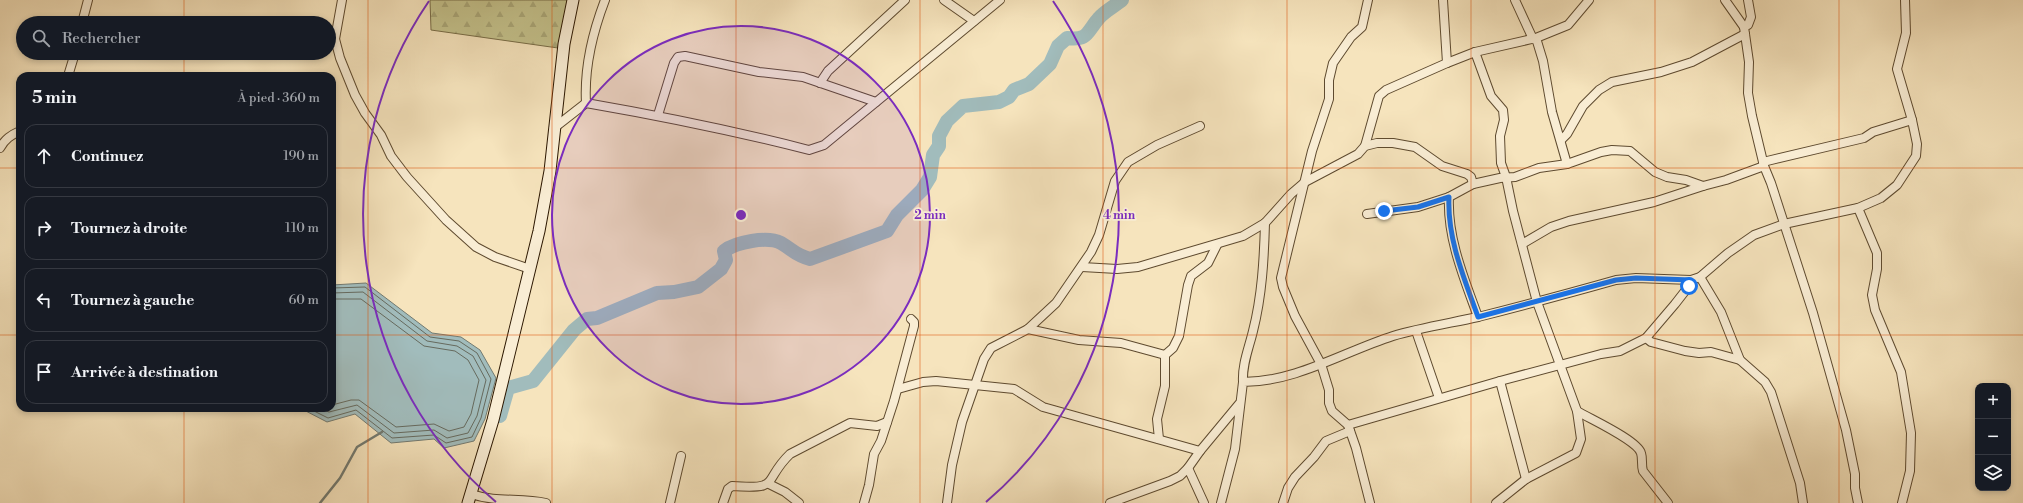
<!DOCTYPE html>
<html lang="fr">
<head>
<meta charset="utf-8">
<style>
  :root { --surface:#171b24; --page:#20242c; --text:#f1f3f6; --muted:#9ea1a6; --line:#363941 }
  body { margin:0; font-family:"Libre Bodoni",serif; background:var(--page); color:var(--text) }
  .controls { position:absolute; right:12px; bottom:12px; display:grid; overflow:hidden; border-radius:8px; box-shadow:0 2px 6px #0003 }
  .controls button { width:36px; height:36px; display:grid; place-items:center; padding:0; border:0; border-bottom:1px solid var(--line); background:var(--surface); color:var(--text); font:20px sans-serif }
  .stop { position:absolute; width:12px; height:12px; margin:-9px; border:3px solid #1a73e8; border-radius:50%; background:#fff }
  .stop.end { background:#1a73e8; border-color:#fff; box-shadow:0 1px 4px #0008 }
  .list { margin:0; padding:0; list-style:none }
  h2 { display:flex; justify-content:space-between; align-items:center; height:52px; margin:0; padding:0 16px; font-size:17px }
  h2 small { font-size:13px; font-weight:400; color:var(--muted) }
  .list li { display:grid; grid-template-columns:26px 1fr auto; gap:12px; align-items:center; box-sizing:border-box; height:64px; margin:0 8px 8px; padding:0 8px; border:1px solid var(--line); border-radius:12px }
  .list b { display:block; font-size:15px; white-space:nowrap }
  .list em { font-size:13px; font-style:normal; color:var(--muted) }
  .icon { flex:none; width:22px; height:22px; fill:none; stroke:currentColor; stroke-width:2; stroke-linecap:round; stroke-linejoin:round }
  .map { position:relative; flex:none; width:2023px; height:503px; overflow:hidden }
  .search { position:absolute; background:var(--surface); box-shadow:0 2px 6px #0003; left:16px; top:16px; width:320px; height:44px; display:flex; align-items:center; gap:10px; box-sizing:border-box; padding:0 14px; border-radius:22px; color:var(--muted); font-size:15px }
  .panel { position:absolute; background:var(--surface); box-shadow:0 2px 6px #0003; left:16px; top:72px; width:320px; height:340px; border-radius:12px }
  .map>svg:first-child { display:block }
  .forest { fill:url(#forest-firs); stroke:#786c46 }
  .water { fill:#a1bcbc; stroke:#727a71 }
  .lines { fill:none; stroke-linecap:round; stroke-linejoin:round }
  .shore { stroke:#666a5e; stroke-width:1 }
  .stream { stroke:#727a71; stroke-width:2.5 }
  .river { stroke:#a1bcbc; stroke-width:14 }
  .street-casing { stroke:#5e4a2f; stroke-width:10 }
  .secondary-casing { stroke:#2c1700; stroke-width:13 }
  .street { stroke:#f9edd4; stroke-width:8 }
  .secondary { stroke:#f9edd4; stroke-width:11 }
  .route { stroke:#1a73e8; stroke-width:5 }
  .grid { fill:none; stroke:#df560b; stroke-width:1; stroke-opacity:0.55 }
  .ring { fill:none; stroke:#7b2cbf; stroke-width:2 }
  .centre { fill:#7b2cbf; stroke:#f9edd4; stroke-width:2 }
  .ring-label { font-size:12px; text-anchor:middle; font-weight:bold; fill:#7b2cbf; stroke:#f9edd4; stroke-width:3.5; stroke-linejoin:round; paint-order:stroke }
</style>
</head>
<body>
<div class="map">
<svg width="2023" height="503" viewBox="0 0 2023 503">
  <defs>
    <pattern id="forest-firs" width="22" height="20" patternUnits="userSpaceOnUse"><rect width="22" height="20" fill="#c4c28c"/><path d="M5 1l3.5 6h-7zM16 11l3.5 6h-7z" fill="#a9a677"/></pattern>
  </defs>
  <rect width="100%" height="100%" fill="#f6e4bd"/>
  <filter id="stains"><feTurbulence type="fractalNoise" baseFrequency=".005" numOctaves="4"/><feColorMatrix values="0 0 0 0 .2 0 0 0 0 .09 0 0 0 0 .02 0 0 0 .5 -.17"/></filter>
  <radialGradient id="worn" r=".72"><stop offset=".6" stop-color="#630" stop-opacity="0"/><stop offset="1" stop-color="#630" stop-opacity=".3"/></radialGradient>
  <polygon class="forest" points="430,0 571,0 558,48 431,30"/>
  <polygon class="water" points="366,283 432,333 461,337 480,350 496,378 485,419 474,441 444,448 434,439 391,443 355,414 327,422 300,408 332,408 332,285"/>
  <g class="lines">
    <g class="shore">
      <polyline points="332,299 361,299 424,346 455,351 468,360 479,380 471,414 464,427 449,431 434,424 396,427 359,400 351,400 332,405"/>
      <polyline points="308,408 328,418 356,410 392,438 434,435 446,443 472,437 481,418 491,379 477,353 459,341 430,337 365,287 332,288"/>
      <polyline points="319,408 329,412 357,405 394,433 434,430 447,438 468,433 477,416 486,380 473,356 457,346 427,341 363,292 332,293"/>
    </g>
    <polyline class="stream" points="320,503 340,478 357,447 382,432"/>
    <path class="river" d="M500 416 508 388 533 381 574 330 587 319 597 318 657 293 674 292 698 287 721 269 726 260 724 251C736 242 767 236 781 243 793 250 795 255 810 259L887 231 897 215 922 190 930 177 933 155 939 146V136L947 121 963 106 999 102 1009 97 1014 90 1029 84 1050 64 1058 46 1067 38C1089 41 1087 31 1099 18 1105 11 1115 6 1122 0"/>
    <g class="street-casing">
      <g id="street">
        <polyline points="342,0 335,39 340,58 355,95 365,113 381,135 391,156 407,177 446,220 476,247 495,257 530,269"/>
        <polyline points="944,0 974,21"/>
        <polyline points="1368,0 1362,27 1351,37 1333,63 1329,80 1329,99 1312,151 1281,278 1283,287 1295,316 1321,364 1329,390 1329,403 1332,411 1348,425 1356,448 1370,503"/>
        <polyline points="1515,0 1533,39"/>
        <polyline points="1725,0 1744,27"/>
        <polyline points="1748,0 1751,17 1748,25 1744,27 1749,62 1748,93 1752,116 1764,166 1771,183 1813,313 1846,430 1855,474 1855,488 1858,503"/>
        <polyline points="82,23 88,0"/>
        <polyline points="1536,38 1543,61 1552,112 1567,164"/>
        <path d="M1475 52 1491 96 1503 110 1504 120 1500 136 1501 163 1506 177 1513 211 1537 302 1577 411C1590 419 1637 440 1641 453 1643 459 1641 465 1643 471L1668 503"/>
        <polyline points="1447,63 1475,52 1536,38 1568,25 1589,0"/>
        <polyline points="68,76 75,53"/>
        <polyline points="820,83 828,71 905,0"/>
        <path d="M586 103C584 67 592 34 605 0"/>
        <polyline points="658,115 674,63 678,57 685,56 759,72 803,77 876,102"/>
        <path d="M554 128 586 103C661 116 735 131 809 150L824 145 1000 0"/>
        <polyline points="1561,140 1567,134 1583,106 1599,90 1612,82 1661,72 1692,62 1745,34"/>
        <polyline points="1365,146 1379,96 1386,90 1447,63 1443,0"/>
        <path d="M0 148C5 139 11 135 20 131"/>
        <polyline points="1763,162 1864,138 1873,132 1912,120"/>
        <path d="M1473 184 1449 197C1447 238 1464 278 1478 317"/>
        <polyline points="1367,214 1418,207 1449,197"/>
        <polyline points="1522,244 1551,227 1569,221 1654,202 1703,186"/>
        <polyline points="1082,267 1117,269 1138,267 1243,236 1265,223 1291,194 1305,182 1358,154 1365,146 1377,143 1393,143 1415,147 1442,166 1467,174 1471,177 1473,184 1500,178 1515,177 1539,168 1567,164 1601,152 1612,150 1630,151 1655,172 1667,177 1686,180 1703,186 1726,180 1764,166"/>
        <polyline points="1700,277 1721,312 1740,360 1765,382 1771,392 1800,483 1803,503"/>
        <polyline points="1028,329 1079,340 1121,343 1165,355 1165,386 1157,419 1159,439"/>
        <polyline points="1416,331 1439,398"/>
        <polyline points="1646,338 1651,342 1685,351 1699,353 1711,352 1740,360"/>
        <polyline points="1165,355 1173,348 1179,336 1188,285 1191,276 1208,263 1217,245"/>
        <polyline points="1500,381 1526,479"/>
        <path d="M1243 382C1242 364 1249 348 1253 331 1262 296 1264 259 1265 223"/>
        <polyline points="898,389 923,382 936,381 1014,389 1043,407 1200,451 1239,404"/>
        <polyline points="1348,425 1500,381 1601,354 1620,351 1646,338 1675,304 1689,286 1691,280"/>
        <polyline points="1188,468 1200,451"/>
        <polyline points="769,484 785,492 799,503"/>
        <path d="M471 494C498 503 520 497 546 503"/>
        <polyline points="670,503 681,456"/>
        <path d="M723 503 728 489 732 486C782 490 762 481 790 454L850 423 877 426 887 422"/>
        <polyline points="864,503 869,485 874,454 881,441 894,401 914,326 914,322 911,319"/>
        <polyline points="947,503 952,465 962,422 984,359 991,348 1028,329 1056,303 1091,252 1099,235 1115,181 1128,162 1157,145 1200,126"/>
        <polyline points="1110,503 1170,481 1180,476 1188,468 1204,503"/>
        <path d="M1221 503 1235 449 1243 382C1296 382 1343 352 1393 336 1419 328 1451 323 1478 317 1525 305 1570 293 1616 280L1636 278 1691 280 1700 277 1728 253 1754 235 1784 224 1858 208"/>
        <polyline points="1283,503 1288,488 1295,477 1314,457 1326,441 1350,431"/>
        <polyline points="1496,503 1526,479 1576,453 1581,439 1577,411"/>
        <polyline points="1902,503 1910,471 1911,433 1901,372 1875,310 1872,295 1877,269 1877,253 1858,208 1881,198 1897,185 1916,156 1917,144 1912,120 1897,69 1906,33 1905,0"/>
      </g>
    </g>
    <g class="secondary-casing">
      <polyline id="secondary" points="468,503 493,420 539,231 550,171 564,44 573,0"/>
    </g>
    <use href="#street" class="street"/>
    <use href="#secondary" class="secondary"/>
  </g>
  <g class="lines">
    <path class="route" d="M1384 211 1418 207 1449 197C1447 238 1464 278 1478 317L1616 280 1636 278 1691 280 1689 286"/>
  </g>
  <path class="grid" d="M184 0V23M368 0V503M552 0V503M736 0V503M920 0V503M1103 0V503M1287 0V503M1471 0V503M1655 0V503M1839 0V503M184 53V76M0 168H20M332 168H2023M0 335H20M332 335H2023M184 408V503"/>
  <circle cx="741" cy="215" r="189" fill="#7b2cbf" fill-opacity=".12"/>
  <g class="ring">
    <circle cx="741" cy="215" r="189"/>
    <path d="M496 502A378 378 0 0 1 429 1M1053 1A378 378 0 0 1 986 502"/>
  </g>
  <circle cx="741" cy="215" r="6" class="centre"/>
  <g class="ring-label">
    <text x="930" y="219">2 min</text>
    <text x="1119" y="219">4 min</text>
  </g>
  <rect width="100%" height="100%" filter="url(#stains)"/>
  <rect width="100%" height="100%" fill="url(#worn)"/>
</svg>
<div class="controls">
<button>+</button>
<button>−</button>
<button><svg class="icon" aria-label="layers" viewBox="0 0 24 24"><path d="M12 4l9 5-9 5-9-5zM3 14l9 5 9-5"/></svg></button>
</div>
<div class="stop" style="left:1689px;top:286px"></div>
<div class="stop end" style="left:1384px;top:211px"></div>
<div class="search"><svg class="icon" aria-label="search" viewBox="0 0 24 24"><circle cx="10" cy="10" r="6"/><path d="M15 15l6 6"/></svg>Rechercher</div>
<section class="panel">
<h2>5 min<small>À pied · 360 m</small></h2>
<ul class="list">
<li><svg class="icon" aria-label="ahead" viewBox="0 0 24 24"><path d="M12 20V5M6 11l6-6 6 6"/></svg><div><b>Continuez</b></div><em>190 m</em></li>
<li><svg class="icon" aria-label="right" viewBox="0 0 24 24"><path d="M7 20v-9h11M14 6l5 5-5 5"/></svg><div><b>Tournez à droite</b></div><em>110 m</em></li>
<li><svg class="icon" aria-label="left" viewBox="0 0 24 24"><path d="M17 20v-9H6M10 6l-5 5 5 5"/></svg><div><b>Tournez à gauche</b></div><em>60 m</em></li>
<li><svg class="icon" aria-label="arrive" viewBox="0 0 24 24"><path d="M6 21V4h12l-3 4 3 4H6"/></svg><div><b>Arrivée à destination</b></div></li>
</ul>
</section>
</div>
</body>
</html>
